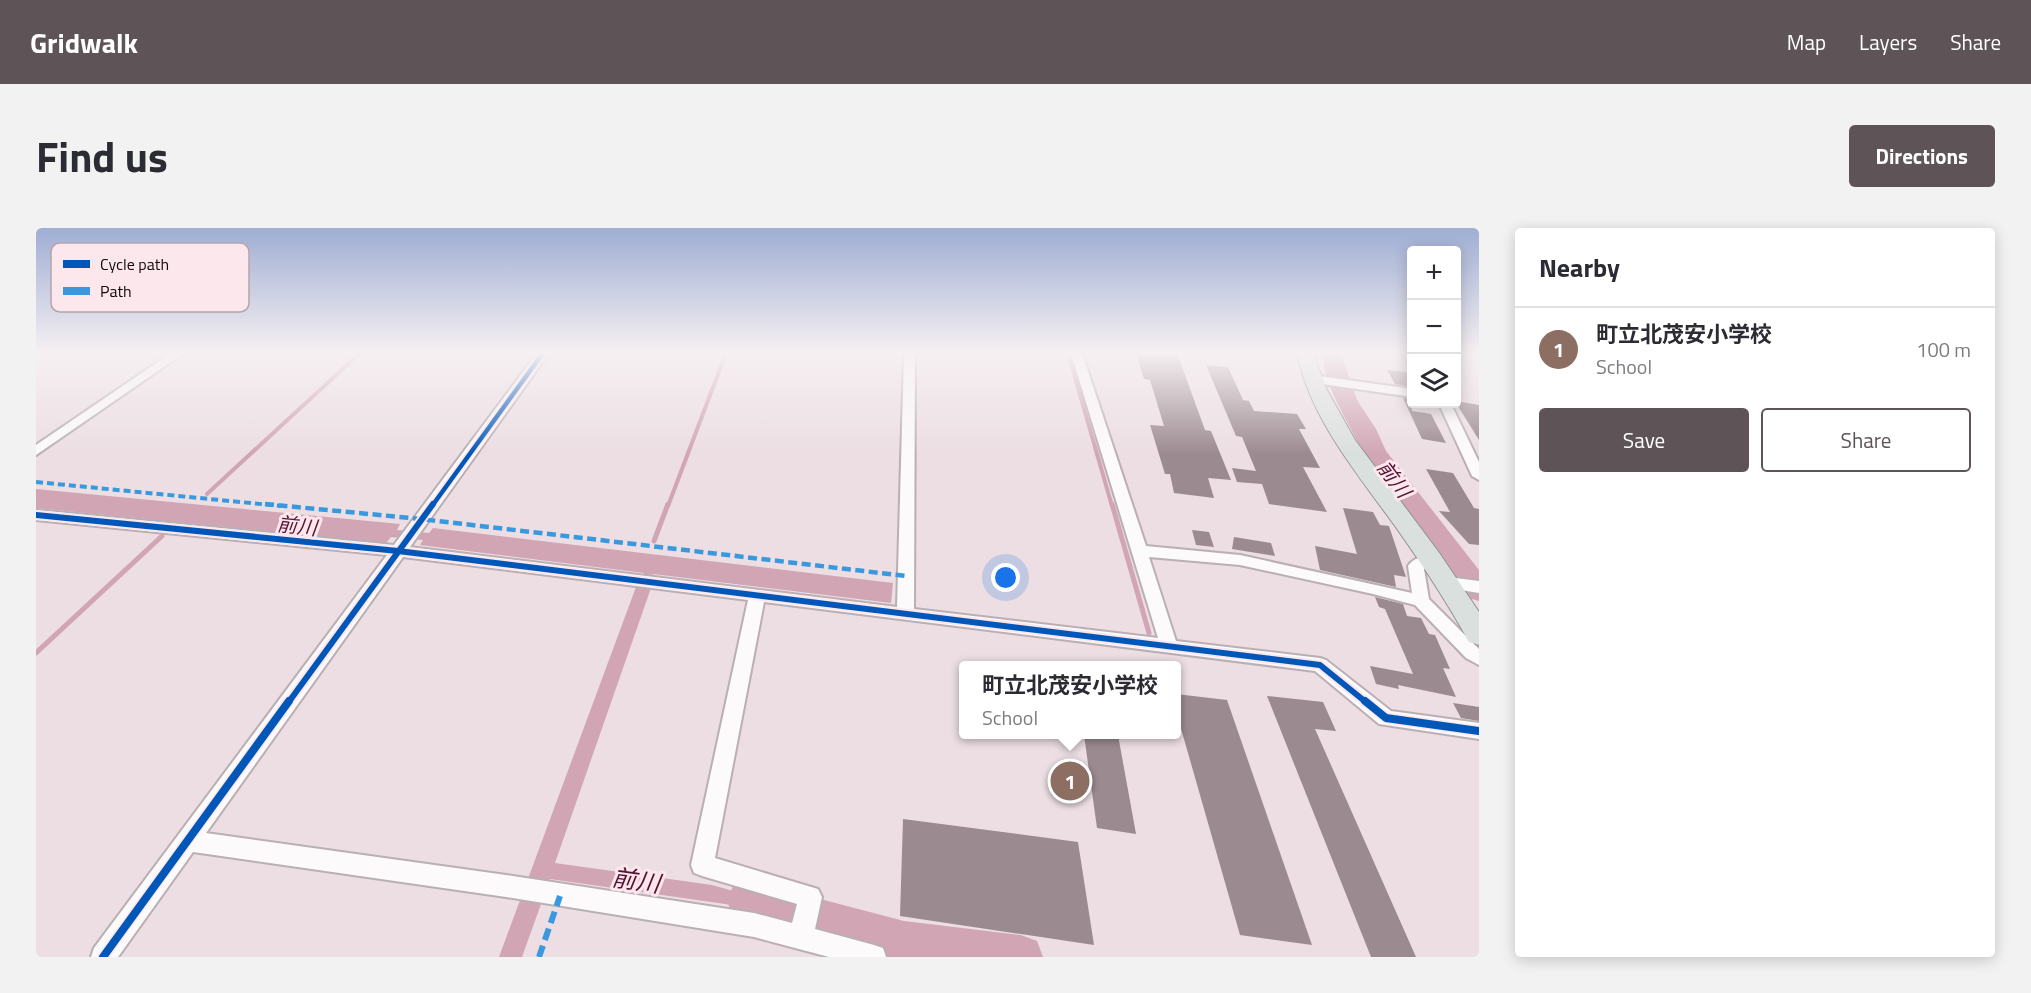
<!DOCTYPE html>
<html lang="en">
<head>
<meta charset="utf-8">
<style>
  :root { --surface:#fff; --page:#f2f2f3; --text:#2b2b33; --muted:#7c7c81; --line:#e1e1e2; --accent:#5e5457 }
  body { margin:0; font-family:"Titillium Web","Noto Sans JP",sans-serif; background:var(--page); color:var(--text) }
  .controls { position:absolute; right:18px; top:18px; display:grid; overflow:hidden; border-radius:6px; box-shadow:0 3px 15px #0003 }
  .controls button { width:54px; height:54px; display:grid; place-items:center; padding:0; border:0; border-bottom:2px solid var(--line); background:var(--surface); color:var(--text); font:30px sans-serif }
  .you { position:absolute; left:970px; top:350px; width:21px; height:21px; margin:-15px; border:4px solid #fff; border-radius:50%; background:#1a73e8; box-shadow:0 0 0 9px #1a73e833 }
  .badge { display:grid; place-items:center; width:39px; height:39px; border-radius:50%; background:var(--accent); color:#fff; font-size:20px; font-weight:700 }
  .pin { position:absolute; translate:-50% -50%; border:3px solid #fff; box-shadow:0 2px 6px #0006 }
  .popup { position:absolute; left:923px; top:433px; width:222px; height:78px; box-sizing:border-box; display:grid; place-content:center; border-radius:6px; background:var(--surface); filter:drop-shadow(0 2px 4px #0005); font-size:20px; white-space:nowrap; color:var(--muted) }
  .popup b { font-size:22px; color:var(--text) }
  .popup::after { content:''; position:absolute; left:50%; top:100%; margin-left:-12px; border:12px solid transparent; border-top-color:var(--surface) }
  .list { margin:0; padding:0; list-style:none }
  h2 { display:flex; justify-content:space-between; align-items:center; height:78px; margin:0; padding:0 24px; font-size:26px }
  h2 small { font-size:20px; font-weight:400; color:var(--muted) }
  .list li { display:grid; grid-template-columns:39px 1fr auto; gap:18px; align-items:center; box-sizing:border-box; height:84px; padding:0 24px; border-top:2px solid var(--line) }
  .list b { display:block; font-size:22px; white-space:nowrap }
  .list p { margin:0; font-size:20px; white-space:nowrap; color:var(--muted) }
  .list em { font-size:20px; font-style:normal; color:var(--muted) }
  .actions { display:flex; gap:12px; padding:18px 24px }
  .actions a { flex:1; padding:14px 0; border:2px solid var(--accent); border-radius:6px; text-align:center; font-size:21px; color:var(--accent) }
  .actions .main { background:var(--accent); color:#fff }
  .icon { flex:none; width:33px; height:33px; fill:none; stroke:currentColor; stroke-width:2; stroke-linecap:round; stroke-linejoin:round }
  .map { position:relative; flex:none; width:1443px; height:729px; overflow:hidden; border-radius:6px }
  header { display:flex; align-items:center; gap:36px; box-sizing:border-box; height:84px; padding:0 30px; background:var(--accent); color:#fff }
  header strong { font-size:28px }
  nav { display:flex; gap:33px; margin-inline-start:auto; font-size:21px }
  .intro { display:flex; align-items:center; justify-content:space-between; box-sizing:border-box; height:144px; padding:0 36px }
  h1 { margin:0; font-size:42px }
  .button { padding:15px 27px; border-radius:6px; background:var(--accent); color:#fff; font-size:21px; font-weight:700 }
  main { display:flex; gap:36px; padding:0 36px }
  aside { flex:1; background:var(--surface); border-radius:6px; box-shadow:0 3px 15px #0003 }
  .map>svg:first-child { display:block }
  .water { fill:#d1a5b4 }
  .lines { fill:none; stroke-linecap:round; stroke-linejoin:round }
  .stream-far1 { stroke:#d1a5b4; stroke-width:4 }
  .stream { stroke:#d1a5b4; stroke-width:5 }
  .river { fill:#d1a5b4; fill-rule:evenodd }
  .building { fill:#9b8a90 }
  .minor-casing { stroke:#baafb2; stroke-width:4 }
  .primary-casing { stroke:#8e9390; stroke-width:2 }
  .minor { fill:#fcfafb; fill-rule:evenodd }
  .primary { fill:#dae0de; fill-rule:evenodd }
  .quiet-far2 { stroke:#3a99de; stroke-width:4; stroke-dasharray:7 4; stroke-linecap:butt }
  .quiet-far1 { stroke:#3a99de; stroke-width:4.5; stroke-dasharray:9 4.5; stroke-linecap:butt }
  .quiet { stroke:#3a99de; stroke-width:6; stroke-dasharray:12 6; stroke-linecap:butt }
  .cycleway-far2-casing { stroke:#fce7ed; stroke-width:8 }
  .cycleway-far1-casing { stroke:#fce7ed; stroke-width:10 }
  .cycleway-casing { stroke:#fce7ed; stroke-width:11 }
  .cycleway-far2 { stroke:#0057b8; stroke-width:4.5 }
  .cycleway-far1 { stroke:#0057b8; stroke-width:6 }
  .cycleway { stroke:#0057b8; stroke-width:8 }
  .labels { text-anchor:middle; stroke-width:6; stroke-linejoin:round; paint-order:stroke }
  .water-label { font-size:20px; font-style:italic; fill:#561232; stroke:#fce7ed }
  .near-water-label { font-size:24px; font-style:italic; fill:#561232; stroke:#fce7ed }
  .key { fill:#fce7ed; stroke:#b6a4aa; stroke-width:1.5 }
  .key-label { font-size:16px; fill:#11090c }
</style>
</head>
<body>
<header>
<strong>Gridwalk</strong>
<nav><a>Map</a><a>Layers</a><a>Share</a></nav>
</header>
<div class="intro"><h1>Find us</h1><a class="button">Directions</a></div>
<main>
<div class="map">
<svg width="1443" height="729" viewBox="0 0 1443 729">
  <rect width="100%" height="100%" fill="#ecdee2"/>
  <g class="water">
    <polygon points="0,261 364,296 361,302 393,305 397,300 857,355 855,375 617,346 616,349 608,348 608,345 384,317 387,312 355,309 350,315 0,280"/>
    <polygon points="600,359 615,360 519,635 676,657 753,679 749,688 696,677 514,651 486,729 463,729"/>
  </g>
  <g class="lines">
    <g class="stream-far1">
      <polyline points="1032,125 1076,278"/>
      <polyline points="171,266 324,125"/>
      <polyline points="632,278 690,125"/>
    </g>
    <g class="stream">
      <polyline points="1076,276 1113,405"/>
      <polyline points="618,313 632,276"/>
      <polyline points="0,425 126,308"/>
    </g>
    <g class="river">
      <path d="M1287 125H1305L1321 172 1340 201 1350 223 1443 342V373L1432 370 1326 224C1314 195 1286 156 1287 125Z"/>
      <polygon points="712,652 868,693 985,707 1001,713 1007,729 839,729 697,688 691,673 697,658"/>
    </g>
  </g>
  <g class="building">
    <polygon points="1100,125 1141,125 1169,202 1175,203 1195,252 1172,250 1178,270 1138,265 1134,246 1129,246 1114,197 1128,198 1114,152 1108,151"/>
    <polygon points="1170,137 1192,139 1207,172 1213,173 1218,183 1261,186 1270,201 1263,201 1284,240 1267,239 1291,284 1233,276 1226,256 1201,254 1196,240 1220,243 1206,209 1200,208"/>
    <polygon points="1351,142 1371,144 1376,152 1376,159 1359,156"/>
    <polygon points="1367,170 1376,171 1376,183 1395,186 1410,215 1386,211"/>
    <polygon points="1420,173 1443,177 1443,212 1420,175"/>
    <polygon points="1390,241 1417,245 1438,280 1443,281 1443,317 1433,316 1403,283 1414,284"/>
    <polygon points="1307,280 1337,284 1344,297 1353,298 1370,349 1358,347 1360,359 1284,342 1279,318 1321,326"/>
    <polygon points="1156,302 1173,304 1178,319 1160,317"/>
    <polygon points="1198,309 1235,315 1239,328 1196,321"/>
    <polygon points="1339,369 1367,376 1371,388 1385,390 1393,406 1399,407 1414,441 1407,440 1420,469 1362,457 1363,461 1340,456 1334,438 1377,446 1349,381 1343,379"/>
    <polygon points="1140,466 1191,472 1276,717 1204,707 1140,483"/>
    <polygon points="1231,468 1287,474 1300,503 1279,501 1380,729 1335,729"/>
    <polygon points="1417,475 1443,479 1443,493 1425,490"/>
    <polygon points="1048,507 1082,507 1100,606 1061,600"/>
    <polygon points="867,591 1042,614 1058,717 864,688"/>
  </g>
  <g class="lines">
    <g class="minor-casing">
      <g id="minor">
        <polygon points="135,125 148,125 0,227 0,217"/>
        <path d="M501 125H513L374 319 861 379 868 125H879L878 381 1122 410 1035 125H1046L1110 318 1204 327 1376 365 1372 338C1377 330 1392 325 1402 327L1404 331 1402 335 1388 341 1393 371 1443 421V437L1430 430 1379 377 1337 366 1204 337 1113 329 1140 413 1284 430 1290 432 1355 483 1443 495V511L1343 496 1279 443 728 374 679 630 782 661 786 669 779 701 838 717 847 720 850 729H793L718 709 470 669 157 624 82 729H55L58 720 351 327 0 292V282L358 317ZM367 329 712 372 655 637 658 645 666 648 761 676 756 695 718 685 470 647 170 605Z"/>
        <polygon points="1365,125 1376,125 1376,135 1372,134"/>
        <polygon points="1276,147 1376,161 1376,169 1272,154 1270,151"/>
        <polygon points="1403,176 1415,176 1443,234 1443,252 1436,248"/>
        <polygon points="1412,349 1443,353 1443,365 1406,359 1404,355 1406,351"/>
      </g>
    </g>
    <g class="primary-casing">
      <path id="primary" d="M1261 125H1277L1291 162 1319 212 1404 326 1443 384V417L1433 414C1411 374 1386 336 1359 298 1321 245 1274 190 1261 125Z"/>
    </g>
    <use href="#minor" class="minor"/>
    <use href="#primary" class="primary"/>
    <polyline class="quiet-far2" points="0,254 245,278"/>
    <polyline class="quiet-far1" points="229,276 385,291 870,348"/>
    <polyline class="quiet" points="503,729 524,668"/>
    <g class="cycleway-far2-casing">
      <polyline id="cycleway-far2" points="396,278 507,125"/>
    </g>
    <g class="cycleway-far1-casing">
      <g id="cycleway-far1">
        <polyline points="0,287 362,323 1284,437 1331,475"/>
        <polyline points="252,475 397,276"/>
      </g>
    </g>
    <g class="cycleway-casing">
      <g id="cycleway">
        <polyline points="1329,473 1350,490 1443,503"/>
        <polyline points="67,729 253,473"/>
      </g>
    </g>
    <use href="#cycleway-far2" class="cycleway-far2"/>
    <use href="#cycleway-far1" class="cycleway-far1"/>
    <use href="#cycleway" class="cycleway"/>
  </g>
  <linearGradient id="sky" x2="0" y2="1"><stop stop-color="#9faed3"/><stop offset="0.55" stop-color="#f6f0f2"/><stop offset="1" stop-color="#f6f0f2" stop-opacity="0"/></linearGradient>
  <rect width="1443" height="227" fill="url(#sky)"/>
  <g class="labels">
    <g class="water-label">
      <text transform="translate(1358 251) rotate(53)" y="7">前川</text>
      <text transform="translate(261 298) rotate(6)" y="7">前川</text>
    </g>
    <g class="near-water-label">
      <text transform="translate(600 653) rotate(8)" y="8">前川</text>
    </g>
  </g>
  <rect x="15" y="15" width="198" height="69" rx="9" class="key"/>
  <rect x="27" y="32" width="27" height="8" fill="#0057b8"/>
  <rect x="27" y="59" width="27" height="8" fill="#3a99de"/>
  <g class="key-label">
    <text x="64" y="42">Cycle path</text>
    <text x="64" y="69">Path</text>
  </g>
</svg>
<div class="controls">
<button>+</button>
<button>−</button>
<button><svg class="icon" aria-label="layers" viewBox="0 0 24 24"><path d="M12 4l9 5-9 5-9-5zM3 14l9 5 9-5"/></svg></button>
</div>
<div class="you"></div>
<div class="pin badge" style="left:1034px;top:553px;background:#8d6e63">1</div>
<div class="popup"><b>町立北茂安小学校</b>School</div>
</div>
<aside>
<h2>Nearby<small></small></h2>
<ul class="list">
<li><span class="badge" style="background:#8d6e63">1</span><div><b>町立北茂安小学校</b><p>School</p></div><em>100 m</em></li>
</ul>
<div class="actions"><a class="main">Save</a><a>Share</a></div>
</aside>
</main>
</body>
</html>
